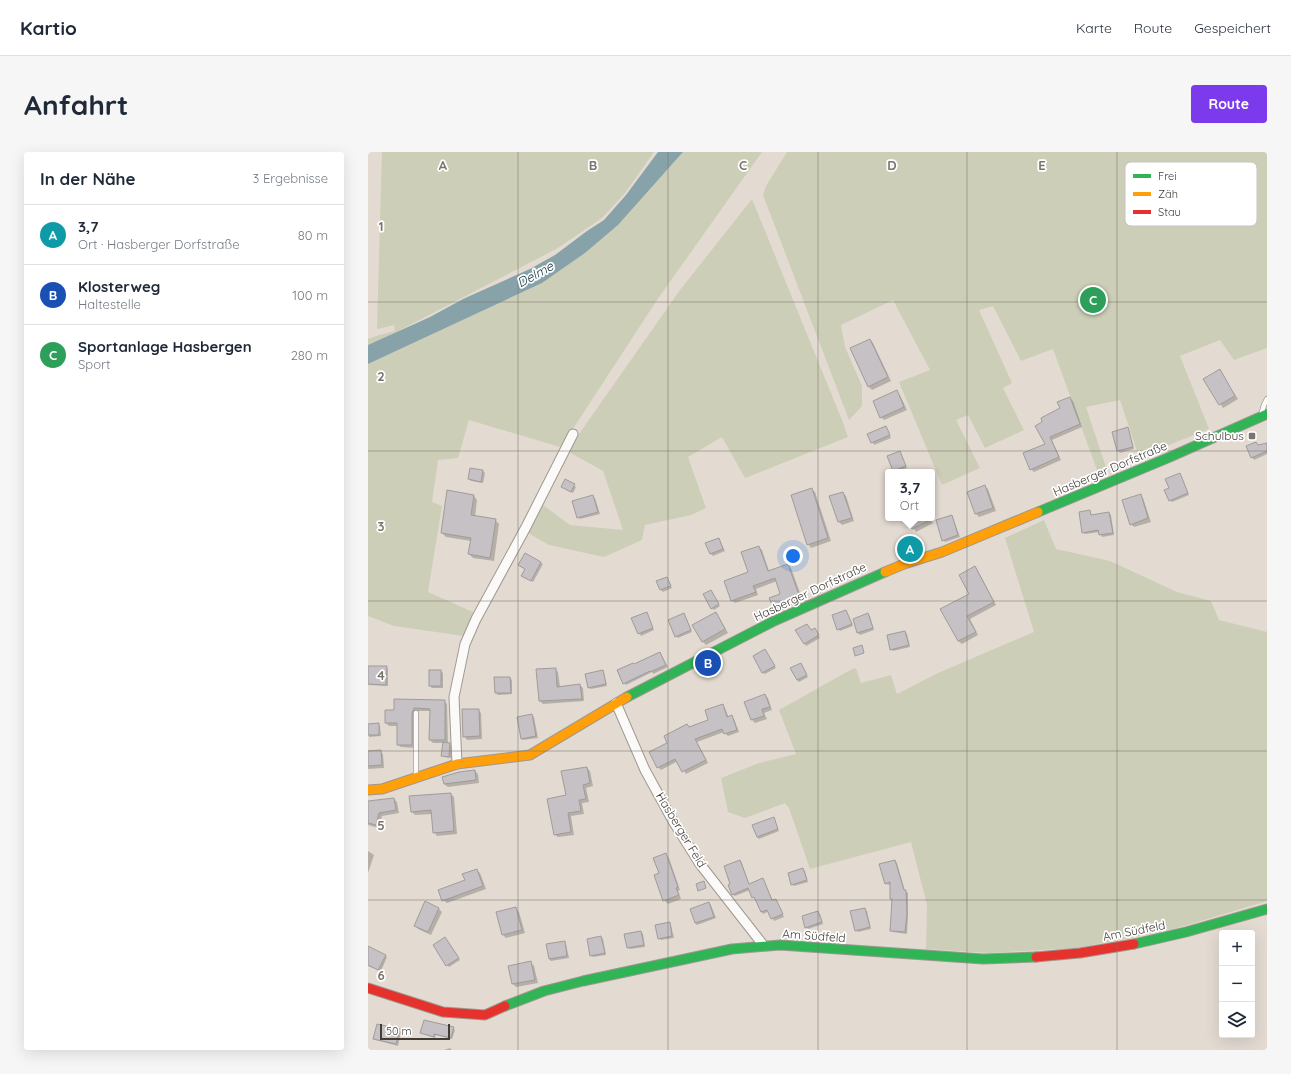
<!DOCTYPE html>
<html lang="de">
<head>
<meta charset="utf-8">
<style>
  :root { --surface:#fff; --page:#f6f6f7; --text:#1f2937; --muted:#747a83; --line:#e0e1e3; --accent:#7c3aed }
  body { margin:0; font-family:Quicksand,sans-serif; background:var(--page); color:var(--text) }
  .controls { position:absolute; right:12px; bottom:12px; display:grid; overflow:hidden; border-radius:4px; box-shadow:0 4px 16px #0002 }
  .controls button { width:36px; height:36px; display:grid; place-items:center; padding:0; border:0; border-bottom:1px solid var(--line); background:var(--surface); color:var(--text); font:20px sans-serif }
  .scale { position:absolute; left:12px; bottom:10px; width:70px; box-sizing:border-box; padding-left:4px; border:2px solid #413c35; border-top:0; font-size:11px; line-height:14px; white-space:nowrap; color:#413c35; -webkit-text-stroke:3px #fff; paint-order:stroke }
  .you { position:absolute; left:425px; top:404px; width:14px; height:14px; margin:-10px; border:3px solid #fff; border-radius:50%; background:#1a73e8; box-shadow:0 0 0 6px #1a73e833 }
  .badge { display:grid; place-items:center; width:26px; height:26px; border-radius:50%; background:var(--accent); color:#fff; font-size:13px; font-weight:700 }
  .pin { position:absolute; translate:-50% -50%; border:2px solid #fff; box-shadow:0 1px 4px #0006 }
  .popup { position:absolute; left:517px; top:317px; width:50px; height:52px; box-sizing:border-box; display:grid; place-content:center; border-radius:4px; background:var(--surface); filter:drop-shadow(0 1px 3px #0005); font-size:13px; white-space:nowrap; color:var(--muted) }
  .popup b { font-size:15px; color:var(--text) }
  .popup::after { content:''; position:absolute; left:50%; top:100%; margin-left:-8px; border:8px solid transparent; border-top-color:var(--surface) }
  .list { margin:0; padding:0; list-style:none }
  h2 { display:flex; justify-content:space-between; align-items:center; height:52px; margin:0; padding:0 16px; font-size:17px }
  h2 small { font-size:13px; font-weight:400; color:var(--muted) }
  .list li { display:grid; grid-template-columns:26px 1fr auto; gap:12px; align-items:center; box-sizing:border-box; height:60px; padding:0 16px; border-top:1px solid var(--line) }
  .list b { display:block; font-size:15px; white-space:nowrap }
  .list p { margin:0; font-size:13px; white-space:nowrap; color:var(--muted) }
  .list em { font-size:13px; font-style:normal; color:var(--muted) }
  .icon { flex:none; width:22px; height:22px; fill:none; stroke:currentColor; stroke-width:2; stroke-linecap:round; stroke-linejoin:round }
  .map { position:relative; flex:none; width:899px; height:898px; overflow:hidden; border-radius:4px }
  header { display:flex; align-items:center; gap:24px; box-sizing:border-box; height:56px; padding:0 20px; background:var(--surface); border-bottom:1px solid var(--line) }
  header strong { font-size:19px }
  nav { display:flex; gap:22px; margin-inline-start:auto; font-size:14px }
  .intro { display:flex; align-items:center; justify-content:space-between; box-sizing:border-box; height:96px; padding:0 24px }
  h1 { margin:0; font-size:28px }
  .button { padding:10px 18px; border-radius:4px; background:var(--accent); color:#fff; font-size:14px; font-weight:700 }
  main { display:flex; gap:24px; padding:0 24px }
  aside { flex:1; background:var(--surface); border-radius:4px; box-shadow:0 4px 16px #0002 }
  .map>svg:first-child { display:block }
  .green { fill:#cdceb7 }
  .water { fill:#88a2a9 }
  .shadow { fill:#0003 }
  .building { fill:#c5c1c4; stroke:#a09c9b }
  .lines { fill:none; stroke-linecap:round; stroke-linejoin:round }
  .lane-casing { stroke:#9e9891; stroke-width:6 }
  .street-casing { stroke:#9e9891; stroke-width:11 }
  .fast-casing { stroke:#9e9891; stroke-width:11 }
  .slow-casing { stroke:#9e9891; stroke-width:11 }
  .jam-casing { stroke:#9e9891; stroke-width:11 }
  .lane { stroke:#fbfaf8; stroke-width:4.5 }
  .street { stroke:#fbfaf8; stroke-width:9 }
  .fast { stroke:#30b455; stroke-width:9 }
  .slow { stroke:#ff9f0a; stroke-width:9 }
  .jam { stroke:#e5322d; stroke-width:9 }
  .grid { fill:none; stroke:#7a746c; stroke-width:1; stroke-opacity:0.55 }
  .poi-dot { fill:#7a746c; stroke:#fff; stroke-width:1.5 }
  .labels { text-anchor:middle; stroke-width:3.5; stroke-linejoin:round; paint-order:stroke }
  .poi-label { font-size:12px; fill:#413c35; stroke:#fff; text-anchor:end }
  .street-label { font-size:12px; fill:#413c35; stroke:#fff }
  .water-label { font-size:13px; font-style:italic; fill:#0b353f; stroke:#fff }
  .key { fill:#fff; stroke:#c6c4c2; stroke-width:1 }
  .key-label { font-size:11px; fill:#413c35 }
  .grid-label { font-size:13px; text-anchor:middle; font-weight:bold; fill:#7a746c; stroke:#fff; stroke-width:3.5; stroke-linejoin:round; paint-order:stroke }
</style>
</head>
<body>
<header>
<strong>Kartio</strong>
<nav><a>Karte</a><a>Route</a><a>Gespeichert</a></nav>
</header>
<div class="intro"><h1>Anfahrt</h1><a class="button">Route</a></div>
<main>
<aside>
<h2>In der Nähe<small>3 Ergebnisse</small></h2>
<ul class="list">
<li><span class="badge" style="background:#0f9aa8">A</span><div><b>3,7</b><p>Ort · Hasberger Dorfstraße</p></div><em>80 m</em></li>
<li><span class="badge" style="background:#1a4fb4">B</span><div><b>Klosterweg</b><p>Haltestelle</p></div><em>100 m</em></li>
<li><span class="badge" style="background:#2e9e5b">C</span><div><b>Sportanlage Hasbergen</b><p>Sport</p></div><em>280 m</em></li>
</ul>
</aside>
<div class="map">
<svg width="899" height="898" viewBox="0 0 899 898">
  <rect width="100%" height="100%" fill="#e3dbd2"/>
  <g class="green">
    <polygon points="14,0 286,0 257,41 234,66 190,96 11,189 0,193 0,187 11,183 27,179 26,173 10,177 9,176"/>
    <polygon points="315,0 394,0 289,148 199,286 195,296 101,268 90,306 70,308 64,350 74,354 60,440 105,460 96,484 26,474 0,464 0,212 174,131 217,101 250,73"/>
    <polygon points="419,0 899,0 899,196 866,208 852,188 812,204 841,277 771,305 752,248 718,255 739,318 730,321 685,197 653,209 625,154 611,158 644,231 635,236 656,278 617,296 600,263 588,268 612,316 574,333 531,230 562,218 525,148 473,173 477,195 494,234 494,254 481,268 395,43 398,34"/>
    <polygon points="384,47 476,273 480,285 377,326 354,285 320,305 338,356 323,363 277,373 274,388 236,405 181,393 160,381 175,353 202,373 255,378 235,319 199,299 312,138"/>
    <polygon points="676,368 688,397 742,409 809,440 843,449 851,468 899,480 899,749 803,778 708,796 621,801 558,797 559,753 543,690 442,717 421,656 417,651 377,666 360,660 353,626 391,611 428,602 411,558 484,517 488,516 493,531 523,523 529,542 570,521 666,480 637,386"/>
  </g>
  <polygon class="water" points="290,0 315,0 250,73 217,101 174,131 0,212 0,193 62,165 95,147 162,117 187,103 219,79 236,68 258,43"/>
  <g class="shadow">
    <polygon points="502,188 505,191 523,229 504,238 500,234"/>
    <polygon points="851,218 870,247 855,256 837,227"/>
    <polygon points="528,239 532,243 539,258 516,268 513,265"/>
    <polygon points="702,246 705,249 714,275 684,288 693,308 666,320 663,317 678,292 676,270 693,256"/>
    <polygon points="518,275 523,286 506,293 501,282"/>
    <polygon points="759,276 761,278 766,297 752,301 750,299 745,280"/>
    <polygon points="888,291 890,293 899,292 899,302 886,308 884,305"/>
    <polygon points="532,300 539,316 527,320 525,319"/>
    <polygon points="115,319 117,321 115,331 103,329 101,327"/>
    <polygon points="811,322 821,343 804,350 802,348 802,337"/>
    <polygon points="197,328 208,335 205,341 196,336"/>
    <polygon points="616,334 620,337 628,359 611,365 608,362 600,340"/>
    <polygon points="443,337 447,340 463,389 443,396 440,392"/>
    <polygon points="475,341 478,344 486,369 474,373 471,370"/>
    <polygon points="772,343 775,346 783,370 766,375 763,372"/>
    <polygon points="106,344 109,348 107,365 127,368 131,372 126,409 105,406 101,402 103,389 78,385 74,381"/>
    <polygon points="225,345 227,346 232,362 212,367 210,365"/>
    <polygon points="721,359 724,364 741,361 743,363 746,383 734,385 732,380 717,382 715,380"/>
    <polygon points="583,364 585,366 592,385 577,390 575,388"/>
    <polygon points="539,366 562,366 565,371 548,380"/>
    <polygon points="351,387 357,399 345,404 343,402"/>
    <polygon points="390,395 394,398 401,419 420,413 423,416 435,449 410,460 407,457 402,447 413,442 409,429 388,437 390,443 367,451 364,448 382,421"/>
    <polygon points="173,411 175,412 165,430 154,424 157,417 151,413"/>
    <polygon points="607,415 610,419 628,453 602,467 610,483 594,492 590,489"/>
    <polygon points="299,426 304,436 295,440 293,438"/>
    <polygon points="343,439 352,454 346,458 344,456"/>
    <polygon points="478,459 485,474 472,479 470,477"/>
    <polygon points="278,461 286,478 273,484 265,467"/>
    <polygon points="348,461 351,465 360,481 338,493 334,489"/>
    <polygon points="500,462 502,464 506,478 492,483 490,481 486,467"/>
    <polygon points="317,464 324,480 310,486 308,484"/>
    <polygon points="429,479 448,479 452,486 438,494"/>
    <polygon points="537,480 539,482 542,495 525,499 523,497"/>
    <polygon points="397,498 408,516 397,522 395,521"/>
    <polygon points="292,501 300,515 285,522 284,520 258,533 256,531 266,513"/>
    <polygon points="434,514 440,525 431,530 429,528"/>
    <polygon points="0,515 18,515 20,517 20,534 1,533 0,532"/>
    <polygon points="187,517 190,520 192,535 212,533 215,536 216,549 175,552 172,549 169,518"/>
    <polygon points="73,519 75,521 75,536 64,536 62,534"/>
    <polygon points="234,519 236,521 239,534 223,537 221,535"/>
    <polygon points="142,526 144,528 144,542 130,543 128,541"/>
    <polygon points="397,543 400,546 404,558 396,561 399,567 387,571 384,568 377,550"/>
    <polygon points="76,549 79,552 80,592 84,594 83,606 76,605 74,603 75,591 65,591 62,588 63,559 48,559 47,596 33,595 30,593 30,574 21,574 18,571 27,559"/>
    <polygon points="354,553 357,556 361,566 364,565 366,567 371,580 360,584 356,580 329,590 340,611 318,622 310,609 293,618 290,615 301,591 321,576 342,568"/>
    <polygon points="110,558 113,561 114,587 99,588 96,584"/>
    <polygon points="164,563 166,565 170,586 155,588 153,586"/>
    <polygon points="10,572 12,574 13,584 1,585 0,573"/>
    <polygon points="12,599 15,602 16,616 0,617 0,600"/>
    <polygon points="219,616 222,619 225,634 218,636 221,650 214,651 216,662 203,664 206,683 190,685 186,682"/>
    <polygon points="107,619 110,622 111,631 80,635 76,632"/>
    <polygon points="83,642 86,645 89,682 69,684 66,680 64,662 47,663 44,660"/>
    <polygon points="26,647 29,650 31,661 14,664 11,676 0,673 0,650"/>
    <polygon points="405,666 411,679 391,687 389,685"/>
    <polygon points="0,699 6,703 0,721"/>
    <polygon points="297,702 301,706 312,738 310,739 313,747 300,752 296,748 292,722"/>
    <polygon points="372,709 374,711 381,733 396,730 405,749 409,750 416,765 406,769 401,759 395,762 382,738 367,744 365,742 364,733"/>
    <polygon points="527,709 529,711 537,739 540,741 540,765 539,782 525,780 523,778 525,749 523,747 523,732 520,733 518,731"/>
    <polygon points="435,717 437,719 440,730 426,734 424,732"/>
    <polygon points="108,718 112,721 118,737 79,751 75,748"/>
    <polygon points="341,751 343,753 348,766 329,773 327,771"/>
    <polygon points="71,757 74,760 63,783 50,777 47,773"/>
    <polygon points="148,757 151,760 157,781 138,786 135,783"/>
    <polygon points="497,757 499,759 503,777 490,780 488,778"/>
    <polygon points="450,760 452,762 455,772 440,777 438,775"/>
    <polygon points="301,771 303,773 306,786 293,788 291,786"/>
    <polygon points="273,780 275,782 277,795 262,797 260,795"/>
    <polygon points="233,785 235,787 238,803 225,805 223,803"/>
    <polygon points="77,786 92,808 81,815 79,813"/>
    <polygon points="196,790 198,792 201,806 183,809 181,807 179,793"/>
    <polygon points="0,798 17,804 19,805 13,819 0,814"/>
    <polygon points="163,811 166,814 170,831 148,835 145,832 142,815"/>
    <polygon points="85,876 87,878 84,887 68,883 67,886 53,881"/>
    <polygon points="31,878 33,880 30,894 8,888 6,886"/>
    <polygon points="82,896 84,898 76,898"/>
  </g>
  <g class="building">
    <polygon points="502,187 520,225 500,235 482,196"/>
    <polygon points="852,217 867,244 851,253 835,227"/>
    <polygon points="529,238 536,255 512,266 505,249"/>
    <polygon points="702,245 712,272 682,285 691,305 662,318 655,301 677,292 667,274 674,270 673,266 692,256 689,250"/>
    <polygon points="518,274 522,283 503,291 499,282"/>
    <polygon points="760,275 765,295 749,299 744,280"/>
    <polygon points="888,290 890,293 899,291 899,299 883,306 878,294"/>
    <polygon points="532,299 538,314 525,319 519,304"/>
    <polygon points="102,316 115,318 113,330 100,327"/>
    <polygon points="812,321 820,341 801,349 796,338 801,336 797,327"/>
    <polygon points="197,327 207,332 203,340 193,335"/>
    <polygon points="617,333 625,356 607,362 599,340"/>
    <polygon points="444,336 460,386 439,393 423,343"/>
    <polygon points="79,338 106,343 103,363 128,367 122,406 100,402 103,386 73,381"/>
    <polygon points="475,340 484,366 470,370 461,344"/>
    <polygon points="773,342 780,366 762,373 754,348"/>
    <polygon points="225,343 230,360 209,366 204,349"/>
    <polygon points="722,358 723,363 741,360 745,381 731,383 730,378 714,381 711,360"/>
    <polygon points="584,363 590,383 574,389 568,368"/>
    <polygon points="538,366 566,366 544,377"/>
    <polygon points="351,386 355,397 342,402 337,391"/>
    <polygon points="391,394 400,419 420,412 432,446 406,457 401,446 412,442 407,426 385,434 388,440 363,449 356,429 380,420 373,400"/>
    <polygon points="157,401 173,410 163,429 153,424 157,417 150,413"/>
    <polygon points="607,414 626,450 599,464 608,480 590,489 572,457 601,442 591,423"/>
    <polygon points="299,425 303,434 292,438 288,429"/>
    <polygon points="343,438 351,452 343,457 335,442"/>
    <polygon points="478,458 484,472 469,478 464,463"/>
    <polygon points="279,460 285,476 270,482 263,466"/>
    <polygon points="348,460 357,477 334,490 324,473"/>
    <polygon points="316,461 323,478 307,485 300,468"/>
    <polygon points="500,461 505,476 489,481 485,467"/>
    <polygon points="439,472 443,478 447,476 451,483 436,492 427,478"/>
    <polygon points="537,479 541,493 522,498 519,483"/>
    <polygon points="494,493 496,501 487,504 485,496"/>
    <polygon points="397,497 407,514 394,521 385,504"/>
    <polygon points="292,500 298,513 282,520 282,519 255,532 249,518 265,511 266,512"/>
    <polygon points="433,511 439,523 429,528 422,516"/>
    <polygon points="0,514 19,514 18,533 0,532"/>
    <polygon points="188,516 189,535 212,532 214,547 171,549 168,517"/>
    <rect x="61" y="518" width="12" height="16"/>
    <polygon points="235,518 238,532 220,536 217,522"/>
    <polygon points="126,525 142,525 143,541 127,541"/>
    <polygon points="397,542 402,555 394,557 396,564 383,568 376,550"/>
    <polygon points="26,547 77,548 77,588 61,588 62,557 46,556 44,561 44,593 29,593 29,571 17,571 17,558 26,558"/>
    <polygon points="355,552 359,565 364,563 369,578 356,582 354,577 327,587 338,608 314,620 307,607 289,616 281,600 299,591 296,584 319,572 321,575 340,568 337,558"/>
    <polygon points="94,557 111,557 112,584 95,585"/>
    <polygon points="164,562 168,584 153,587 149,565"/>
    <polygon points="11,571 11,583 0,583 0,572"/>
    <polygon points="75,590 82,591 81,605 73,604"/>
    <polygon points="13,598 14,613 0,614 0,599"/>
    <polygon points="219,615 222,631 215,633 218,647 211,648 213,659 200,661 203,680 186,683 179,647 198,643 193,619"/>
    <polygon points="107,618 108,628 76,632 74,625 91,620"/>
    <polygon points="83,641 86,679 65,681 63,658 43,660 41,644"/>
    <polygon points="26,646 28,658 11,661 8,673 0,671 0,649"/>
    <polygon points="406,665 410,677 389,685 384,673"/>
    <polygon points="298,701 310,735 308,736 311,743 295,749 286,723 291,721 285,706"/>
    <polygon points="372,708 381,732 395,726 404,748 408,747 415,762 403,767 399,758 393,760 386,745 384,746 380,736 364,743 360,733 362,732 356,714"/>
    <polygon points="527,708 536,738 538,738 539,762 537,780 522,779 524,747 522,747 522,730 517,732 511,712"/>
    <polygon points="435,716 439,728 423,733 420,721"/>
    <polygon points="109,717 115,734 74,749 70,738 97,728 94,722"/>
    <polygon points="336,729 338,736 330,739 328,732"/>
    <polygon points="57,749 71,756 60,780 46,774"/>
    <polygon points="341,750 346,765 327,771 322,757"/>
    <polygon points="148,755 154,778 134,783 128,760"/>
    <polygon points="497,756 502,775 487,779 482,759"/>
    <polygon points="450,759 454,770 437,776 434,764"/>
    <polygon points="302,770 304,784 290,787 287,773"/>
    <polygon points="273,779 276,793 259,796 256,782"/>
    <polygon points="233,784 237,801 222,804 219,787"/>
    <polygon points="77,785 91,806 78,814 65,793"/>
    <polygon points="197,789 199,804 181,807 178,792"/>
    <polygon points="0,794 18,803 10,818 0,813"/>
    <polygon points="163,809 167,828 144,832 140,814"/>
    <polygon points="56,868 86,875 83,886 66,882 66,885 52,881"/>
    <polygon points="9,872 32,877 28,892 5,887"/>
  </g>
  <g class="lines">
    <g class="lane-casing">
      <g id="lane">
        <polyline points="893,263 896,253 899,247"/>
        <polyline points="48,623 48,561"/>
      </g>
    </g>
    <g class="street-casing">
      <g id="street">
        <polyline points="248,551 277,618 305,669 332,712 396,794"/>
        <polyline points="89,612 86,545 97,492 108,467 158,375 205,282"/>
      </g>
    </g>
    <g class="fast-casing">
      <g id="fast">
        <polyline points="670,360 802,305 899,262"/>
        <polyline points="259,545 404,470 517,420"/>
        <polyline points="766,792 818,780 899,757"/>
        <polyline points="137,854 176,839 215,829 364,797 412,793 615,807 668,805"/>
      </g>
    </g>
    <g class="slow-casing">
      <g id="slow">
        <polyline points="517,420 536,412 574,400 670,360"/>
        <polyline points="0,638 14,637 89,612 162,603 259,545"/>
      </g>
    </g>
    <g class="jam-casing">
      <g id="jam">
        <polyline points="668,805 712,801 766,792"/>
        <polyline points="0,836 75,860 117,863 137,854"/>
      </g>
    </g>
    <use href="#lane" class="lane"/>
    <use href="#street" class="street"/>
    <use href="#fast" class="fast"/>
    <use href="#slow" class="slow"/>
    <use href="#jam" class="jam"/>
  </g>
  <path class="grid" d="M150 0V898M300 0V898M450 0V898M599 0V898M749 0V898M0 150H899M0 299H899M0 449H899M0 599H899M0 748H899"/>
  <rect class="poi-dot" x="880" y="280" width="8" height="8" rx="2"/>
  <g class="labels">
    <g class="poi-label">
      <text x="876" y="288">Schulbus</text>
    </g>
    <g class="street-label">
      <text transform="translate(742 317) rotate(-23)" y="4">Hasberger Dorfstraße</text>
      <text transform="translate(442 440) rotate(-25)" y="4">Hasberger Dorfstraße</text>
      <text transform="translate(313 678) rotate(59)" y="4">Hasberger Feld</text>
      <text transform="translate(766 779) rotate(-11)" y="4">Am Südfeld</text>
      <text transform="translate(446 784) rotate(4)" y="4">Am Südfeld</text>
    </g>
    <g class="water-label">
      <text transform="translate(167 122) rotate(-29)" y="5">Delme</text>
    </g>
  </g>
  <rect x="757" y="10" width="132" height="64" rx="6" class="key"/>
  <rect x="765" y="22" width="18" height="4" fill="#30b455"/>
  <rect x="765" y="40" width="18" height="4" fill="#ff9f0a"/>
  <rect x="765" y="58" width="18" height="4" fill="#e5322d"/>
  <g class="key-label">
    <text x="790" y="28">Frei</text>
    <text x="790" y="46">Zäh</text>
    <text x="790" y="64">Stau</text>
  </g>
  <g class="grid-label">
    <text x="75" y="18">A</text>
    <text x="225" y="18">B</text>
    <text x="375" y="18">C</text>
    <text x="524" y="18">D</text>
    <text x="674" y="18">E</text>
    <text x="13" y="79">1</text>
    <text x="13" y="229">2</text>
    <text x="13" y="379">3</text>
    <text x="13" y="528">4</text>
    <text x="13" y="678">5</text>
    <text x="13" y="828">6</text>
  </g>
</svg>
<div class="controls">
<button>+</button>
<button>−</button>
<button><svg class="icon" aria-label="layers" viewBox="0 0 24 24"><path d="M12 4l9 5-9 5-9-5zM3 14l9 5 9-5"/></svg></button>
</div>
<div class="scale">50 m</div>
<div class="you"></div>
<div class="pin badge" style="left:542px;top:397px;background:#0f9aa8">A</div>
<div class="popup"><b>3,7</b>Ort</div>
<div class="pin badge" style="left:340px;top:511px;background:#1a4fb4">B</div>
<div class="pin badge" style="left:725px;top:148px;background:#2e9e5b">C</div>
</div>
</main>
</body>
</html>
